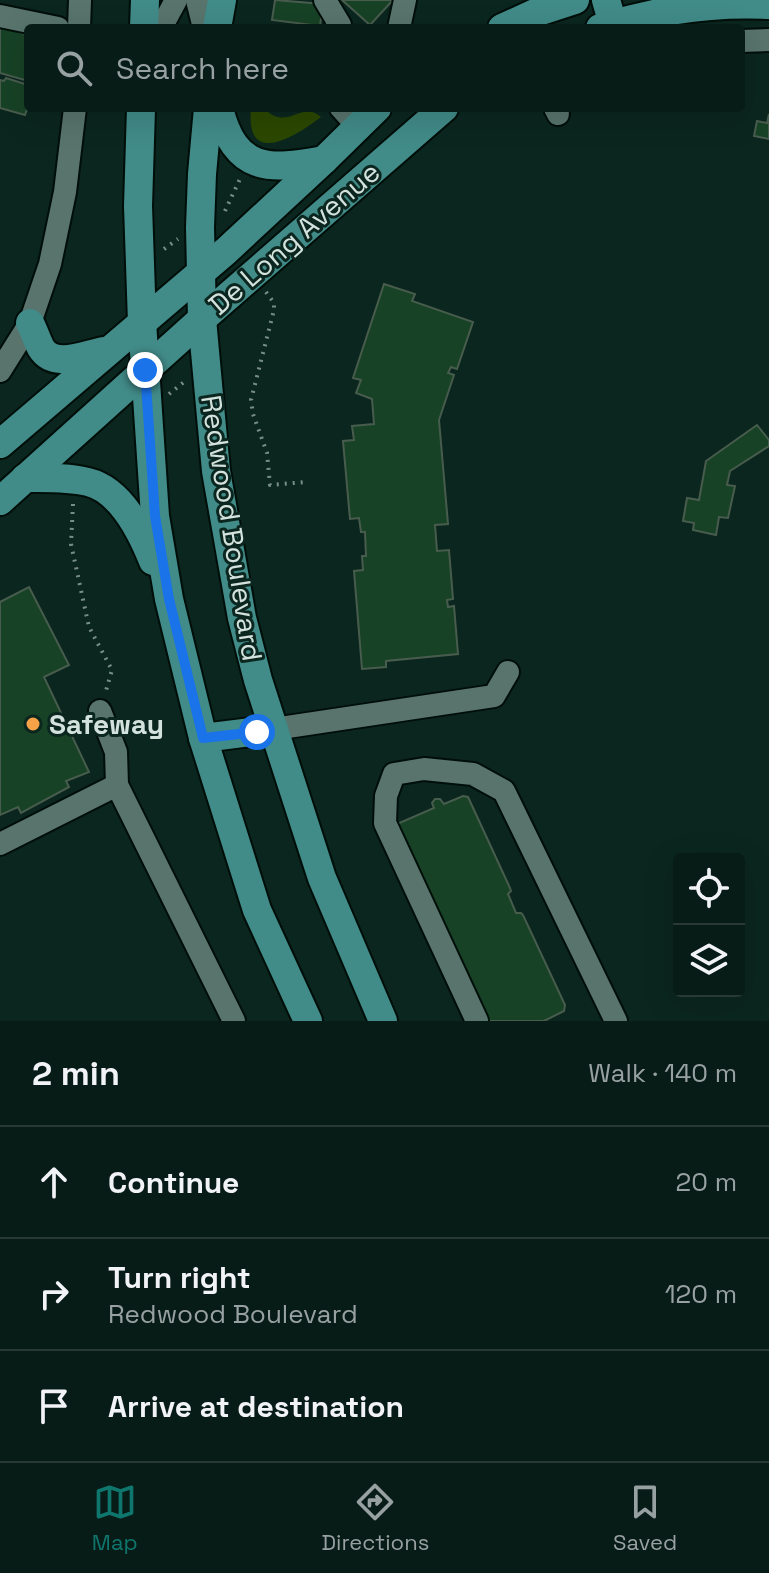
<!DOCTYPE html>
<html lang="en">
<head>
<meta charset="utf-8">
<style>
  :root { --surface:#081c17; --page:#112520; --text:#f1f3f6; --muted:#98a1a1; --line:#293a36; --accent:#0f766e }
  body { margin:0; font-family:"Space Grotesk",sans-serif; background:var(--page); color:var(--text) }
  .controls { position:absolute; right:24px; bottom:24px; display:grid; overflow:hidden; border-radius:8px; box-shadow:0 8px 32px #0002 }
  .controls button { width:72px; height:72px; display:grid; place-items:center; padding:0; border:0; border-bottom:2px solid var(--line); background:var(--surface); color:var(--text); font:40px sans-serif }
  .stop { position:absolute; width:24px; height:24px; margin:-18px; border:6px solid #1a73e8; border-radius:50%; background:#fff }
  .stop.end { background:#1a73e8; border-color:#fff; box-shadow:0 2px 8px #0008 }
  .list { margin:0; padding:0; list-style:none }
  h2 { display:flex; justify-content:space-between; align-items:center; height:104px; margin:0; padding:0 32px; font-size:34px }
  h2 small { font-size:26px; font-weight:400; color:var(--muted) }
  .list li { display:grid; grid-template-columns:52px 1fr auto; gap:24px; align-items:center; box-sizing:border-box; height:112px; padding:0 32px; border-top:2px solid var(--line) }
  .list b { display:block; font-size:30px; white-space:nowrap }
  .list p { margin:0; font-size:26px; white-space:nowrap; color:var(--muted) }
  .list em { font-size:26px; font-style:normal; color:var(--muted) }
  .icon { flex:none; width:44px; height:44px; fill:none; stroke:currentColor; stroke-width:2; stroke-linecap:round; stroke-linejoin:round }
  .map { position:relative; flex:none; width:769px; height:1021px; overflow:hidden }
  .search { position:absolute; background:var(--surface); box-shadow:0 8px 32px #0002; left:24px; right:24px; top:24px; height:88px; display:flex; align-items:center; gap:20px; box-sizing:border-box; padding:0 28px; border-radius:8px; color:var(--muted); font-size:30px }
  .sheet { height:440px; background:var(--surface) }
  nav { display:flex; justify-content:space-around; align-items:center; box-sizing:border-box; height:112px; border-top:2px solid var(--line); background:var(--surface); font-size:22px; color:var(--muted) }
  nav a { display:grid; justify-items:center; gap:4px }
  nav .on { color:var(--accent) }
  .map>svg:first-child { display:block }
  .green { fill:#2b4800 }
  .building { fill:#174226; stroke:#485c4d; stroke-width:2 }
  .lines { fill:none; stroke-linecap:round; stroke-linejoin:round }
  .minor-casing { stroke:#000e09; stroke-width:26 }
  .major-casing { stroke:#000e09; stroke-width:32 }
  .path { stroke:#798d87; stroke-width:4; stroke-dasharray:2 6; stroke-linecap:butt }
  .minor { stroke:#58746c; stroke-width:22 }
  .major { stroke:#418b88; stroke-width:28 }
  .route { stroke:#1a73e8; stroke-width:10 }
  .poi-dot { fill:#f6a246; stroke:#0b261f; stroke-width:3 }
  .labels { text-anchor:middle; stroke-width:6; stroke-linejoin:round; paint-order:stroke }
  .street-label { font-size:28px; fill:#d3e2dd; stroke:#0b261f }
  .poi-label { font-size:28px; font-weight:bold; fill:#d3e2dd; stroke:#0b261f; text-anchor:start }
</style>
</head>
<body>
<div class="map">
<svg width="769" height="1021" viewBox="0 0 769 1021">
  <rect width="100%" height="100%" fill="#0b261f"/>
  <path class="green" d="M251 108H264C287 133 301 99 321 117 295 137 245 168 251 108Z"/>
  <g class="building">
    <polygon points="275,0 323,4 320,26 272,20"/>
    <polygon points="342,0 393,0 370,25"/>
    <polygon points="0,26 28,35 28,81 0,73"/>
    <polygon points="6,78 28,85 28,106 25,115 0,108 0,80 4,81"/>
    <polygon points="769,114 769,139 754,136 757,121 767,123"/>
    <polygon points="384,284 415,294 412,301 473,322 457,369 451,367 448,373 454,375 439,420 448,524 435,525 437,551 449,550 453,599 447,600 448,607 454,606 458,654 386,661 386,667 362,669 354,571 363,570 362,556 366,556 365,532 361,532 359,518 350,519 343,441 354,440 352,426 374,424 372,399 356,393 361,380 353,378"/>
    <polygon points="757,425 769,440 769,446 730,471 727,485 735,486 728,518 719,517 716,535 693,530 694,523 683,521 687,498 699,500 706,461"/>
    <polygon points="29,587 69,665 44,677 89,772 66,781 69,787 21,813 18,807 0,815 0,602"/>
    <polygon points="463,796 468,797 510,888 511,891 508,894 516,913 521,913 523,915 565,1005 564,1011 544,1021 482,1021 397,824 434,808 432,803 435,799 440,799 444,804"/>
  </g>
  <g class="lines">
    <g class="minor-casing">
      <g id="minor">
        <polyline points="197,0 204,28"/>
        <polyline points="325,0 340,25 336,28"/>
        <polyline points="0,16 58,28"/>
        <polyline points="79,28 80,0"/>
        <polyline points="161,28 176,0"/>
        <polyline points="399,28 405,0"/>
        <polyline points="741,41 769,40"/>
        <polyline points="341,108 358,127"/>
        <polyline points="555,108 558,114"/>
        <polyline points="0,371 30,323 50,264 65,192 75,108"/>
        <polyline points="100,711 116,752 117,785"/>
        <polyline points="274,729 494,696 508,672"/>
        <polyline points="0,844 117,785 234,1021"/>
        <polyline points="477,1021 385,823 386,796 394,774 424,769 473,774 504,791 616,1021"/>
      </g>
    </g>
    <g class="major-casing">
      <g id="major">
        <polyline points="606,0 613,24"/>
        <polyline points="144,28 145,0"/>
        <polyline points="217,28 222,0"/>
        <polyline points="502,28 535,13 575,0"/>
        <path d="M600 28C654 11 712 2 769 5"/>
        <polyline points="141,108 138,206 142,322 155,516 169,599 203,738 257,910 308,1021"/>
        <polyline points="208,108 202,174 200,227 202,319 216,471 242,618 258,680 322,878 383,1021"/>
        <path d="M219 108C235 173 269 170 324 160"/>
        <path d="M30 323C34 331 37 340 41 348 54 369 84 355 104 351"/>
        <polyline points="0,444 226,251 324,160 377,108"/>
        <path d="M25 478C45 478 68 477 88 482 121 490 141 531 153 561"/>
        <polyline points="0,501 202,319 444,108"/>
        <polyline points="203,738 274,729"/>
      </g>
    </g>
    <g class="path">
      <polyline points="225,211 240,179"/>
      <polyline points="164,249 178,239"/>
      <polyline points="266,292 274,303 274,310 251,400 253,414 267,453 270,485 306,482"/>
      <polyline points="169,394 184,382"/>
      <polyline points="73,504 71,544 89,627 112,670 105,694"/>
    </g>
    <use href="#minor" class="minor"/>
    <use href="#major" class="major"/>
  </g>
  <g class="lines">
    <polyline class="route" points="145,370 155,516 169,599 203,738 257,732"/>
  </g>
  <circle class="poi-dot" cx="33" cy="724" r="8"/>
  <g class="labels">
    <g class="street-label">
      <text transform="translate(294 238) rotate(-41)" y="10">De Long Avenue</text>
      <text transform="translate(232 528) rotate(81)" y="10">Redwood Boulevard</text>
    </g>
    <g class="poi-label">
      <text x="49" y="734">Safeway</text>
    </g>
  </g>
</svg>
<div class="controls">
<button><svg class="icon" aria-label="locate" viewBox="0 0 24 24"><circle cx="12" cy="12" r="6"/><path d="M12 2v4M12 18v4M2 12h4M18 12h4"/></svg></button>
<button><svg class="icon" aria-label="layers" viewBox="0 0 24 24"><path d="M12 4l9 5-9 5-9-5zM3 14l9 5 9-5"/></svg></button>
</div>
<div class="stop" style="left:257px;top:732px"></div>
<div class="stop end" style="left:145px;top:370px"></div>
<div class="search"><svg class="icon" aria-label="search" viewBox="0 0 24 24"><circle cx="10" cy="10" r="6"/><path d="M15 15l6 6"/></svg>Search here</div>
</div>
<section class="sheet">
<h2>2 min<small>Walk · 140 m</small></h2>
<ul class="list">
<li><svg class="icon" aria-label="ahead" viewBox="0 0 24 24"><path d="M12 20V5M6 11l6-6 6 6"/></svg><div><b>Continue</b></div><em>20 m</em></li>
<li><svg class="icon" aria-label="right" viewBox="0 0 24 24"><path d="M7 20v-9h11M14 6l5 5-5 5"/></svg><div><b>Turn right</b><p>Redwood Boulevard</p></div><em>120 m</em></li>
<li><svg class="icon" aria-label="arrive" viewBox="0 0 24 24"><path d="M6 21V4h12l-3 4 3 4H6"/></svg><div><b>Arrive at destination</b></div></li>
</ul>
</section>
<nav>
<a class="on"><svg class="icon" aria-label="map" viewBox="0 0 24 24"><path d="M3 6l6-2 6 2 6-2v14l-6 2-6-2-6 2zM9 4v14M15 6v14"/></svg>Map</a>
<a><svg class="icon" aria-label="directions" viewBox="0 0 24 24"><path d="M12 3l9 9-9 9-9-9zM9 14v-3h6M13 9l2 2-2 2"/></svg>Directions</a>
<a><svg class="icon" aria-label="saved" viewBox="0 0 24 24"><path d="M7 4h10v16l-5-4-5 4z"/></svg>Saved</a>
</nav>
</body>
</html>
